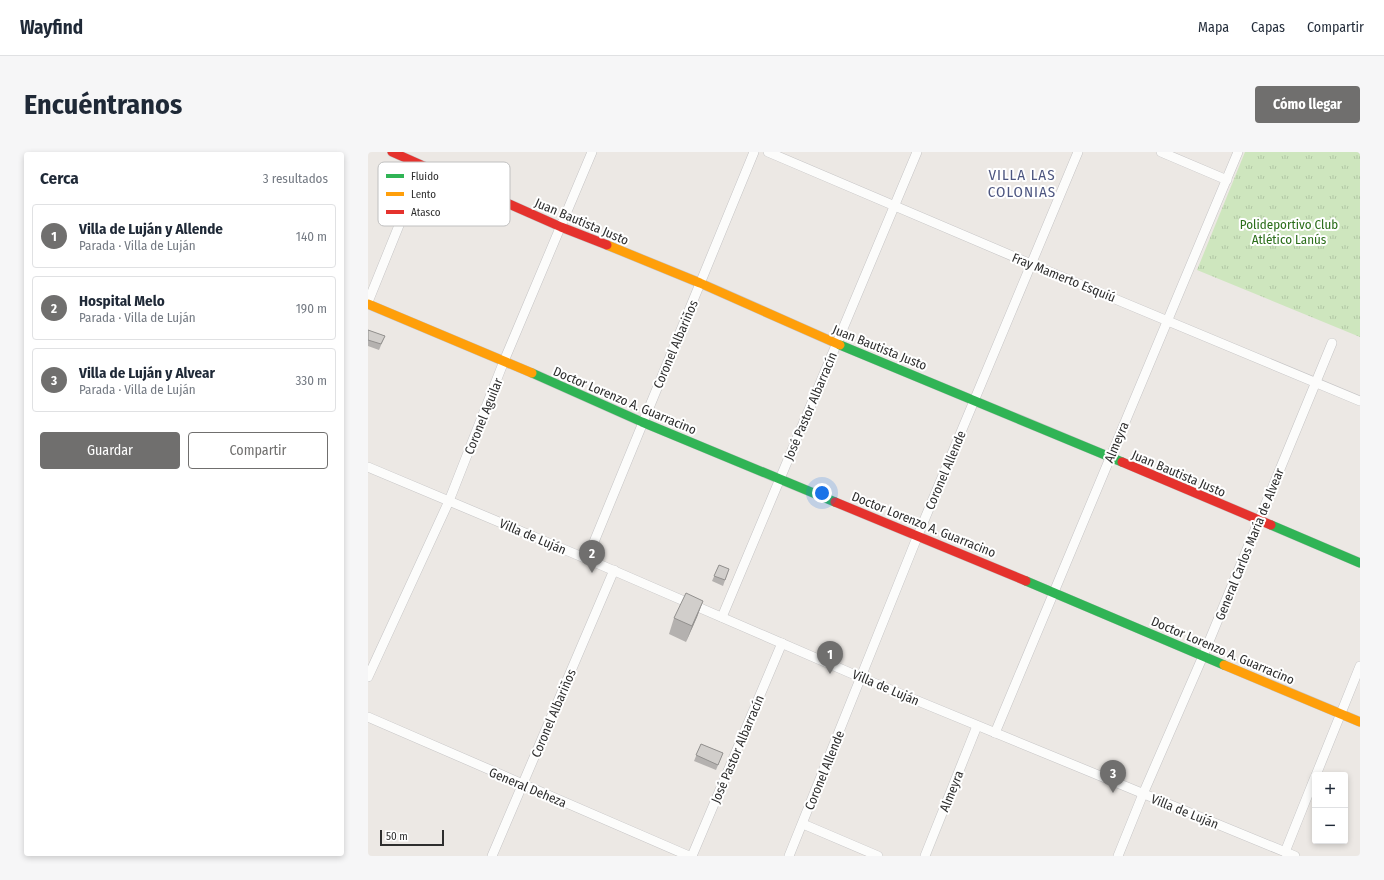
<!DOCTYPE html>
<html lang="es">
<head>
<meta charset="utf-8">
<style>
  :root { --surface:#fff; --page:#f6f6f7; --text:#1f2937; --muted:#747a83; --line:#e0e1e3; --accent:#706f6e }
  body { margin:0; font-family:"Fira Sans Condensed",sans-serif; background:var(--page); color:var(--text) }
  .controls { position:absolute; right:12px; bottom:12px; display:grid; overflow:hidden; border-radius:4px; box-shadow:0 2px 6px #0003 }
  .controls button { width:36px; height:36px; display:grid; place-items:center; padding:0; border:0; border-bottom:1px solid var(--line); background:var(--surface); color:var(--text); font:20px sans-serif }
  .scale { position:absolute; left:12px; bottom:10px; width:64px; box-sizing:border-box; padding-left:4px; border:2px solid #2e2e2e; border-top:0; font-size:11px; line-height:14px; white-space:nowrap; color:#2e2e2e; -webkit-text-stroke:3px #fff; paint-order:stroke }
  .you { position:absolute; left:454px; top:341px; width:14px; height:14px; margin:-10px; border:3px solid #fff; border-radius:50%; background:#1a73e8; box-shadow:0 0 0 6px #1a73e833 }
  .badge { display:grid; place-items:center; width:26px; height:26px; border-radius:50%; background:var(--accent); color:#fff; font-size:13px; font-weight:700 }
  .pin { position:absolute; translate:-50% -33px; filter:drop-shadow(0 1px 2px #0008) }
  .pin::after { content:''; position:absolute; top:21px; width:14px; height:12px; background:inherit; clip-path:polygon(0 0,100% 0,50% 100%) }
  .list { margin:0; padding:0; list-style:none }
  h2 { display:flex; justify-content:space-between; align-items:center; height:52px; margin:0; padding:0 16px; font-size:17px }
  h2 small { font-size:13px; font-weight:400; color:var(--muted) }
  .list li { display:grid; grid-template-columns:26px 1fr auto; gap:12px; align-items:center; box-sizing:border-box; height:64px; margin:0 8px 8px; padding:0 8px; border:1px solid var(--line); border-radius:4px }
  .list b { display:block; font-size:15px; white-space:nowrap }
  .list p { margin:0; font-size:13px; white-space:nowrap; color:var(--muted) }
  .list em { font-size:13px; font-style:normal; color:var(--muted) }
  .actions { display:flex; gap:8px; padding:12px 16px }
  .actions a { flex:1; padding:9px 0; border:1px solid var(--accent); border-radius:4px; text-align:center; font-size:14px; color:var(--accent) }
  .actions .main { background:var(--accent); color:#fff }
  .map { position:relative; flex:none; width:992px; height:704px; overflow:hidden; border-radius:4px }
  header { display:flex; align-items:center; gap:24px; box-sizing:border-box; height:56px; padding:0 20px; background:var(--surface); border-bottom:1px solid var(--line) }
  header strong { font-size:19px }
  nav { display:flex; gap:22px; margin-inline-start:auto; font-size:14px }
  .intro { display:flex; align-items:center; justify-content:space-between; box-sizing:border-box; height:96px; padding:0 24px }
  h1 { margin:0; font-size:28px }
  .button { padding:10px 18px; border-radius:4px; background:var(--accent); color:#fff; font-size:14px; font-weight:700 }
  main { display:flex; gap:24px; padding:0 24px }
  aside { flex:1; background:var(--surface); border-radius:4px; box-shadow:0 2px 6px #0003 }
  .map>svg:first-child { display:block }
  .park { fill:url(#park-tufts) }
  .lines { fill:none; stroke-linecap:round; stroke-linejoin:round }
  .street-casing { stroke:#c5c4c5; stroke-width:10 }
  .fast-casing { stroke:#c5c4c5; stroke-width:10 }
  .slow-casing { stroke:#c5c4c5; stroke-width:10 }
  .jam-casing { stroke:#c5c4c5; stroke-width:10 }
  .street { stroke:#fcfcfb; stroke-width:9 }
  .fast { stroke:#30b455; stroke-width:9 }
  .slow { stroke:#ff9f0a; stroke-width:9 }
  .jam { stroke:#e5322d; stroke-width:9 }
  .wall { fill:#b4b1af }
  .shaded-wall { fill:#92908e }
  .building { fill:#d1cecb; stroke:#92908e }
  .labels { text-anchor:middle; stroke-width:4; stroke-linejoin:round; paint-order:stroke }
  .street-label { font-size:13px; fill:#2e2e2e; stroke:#fff }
  .park-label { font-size:13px; fill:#2c6e1b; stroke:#fff }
  .quarter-label { font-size:15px; letter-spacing:1px; fill:#4d5680; stroke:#fff }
  .key { fill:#fff; stroke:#c0c0c0; stroke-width:1 }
  .key-label { font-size:11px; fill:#2e2e2e }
</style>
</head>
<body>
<header>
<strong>Wayfind</strong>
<nav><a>Mapa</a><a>Capas</a><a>Compartir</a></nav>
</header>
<div class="intro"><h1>Encuéntranos</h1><a class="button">Cómo llegar</a></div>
<main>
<aside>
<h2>Cerca<small>3 resultados</small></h2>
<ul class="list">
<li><span class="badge">1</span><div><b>Villa de Luján y Allende</b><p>Parada · Villa de Luján</p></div><em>140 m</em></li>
<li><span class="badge">2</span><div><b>Hospital Melo</b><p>Parada · Villa de Luján</p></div><em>190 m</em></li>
<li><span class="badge">3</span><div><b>Villa de Luján y Alvear</b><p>Parada · Villa de Luján</p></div><em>330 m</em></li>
</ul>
<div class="actions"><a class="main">Guardar</a><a>Compartir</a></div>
</aside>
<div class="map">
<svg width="992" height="704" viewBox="0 0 992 704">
  <defs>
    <pattern id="park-tufts" width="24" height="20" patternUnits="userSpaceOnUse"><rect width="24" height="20" fill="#cee6be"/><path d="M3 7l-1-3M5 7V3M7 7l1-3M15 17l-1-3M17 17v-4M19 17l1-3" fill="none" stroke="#b1c6a4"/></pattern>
  </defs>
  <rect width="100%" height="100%" fill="#ece8e4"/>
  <polygon class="park" points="877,0 992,0 992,185 829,118"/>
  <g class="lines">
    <g class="street-casing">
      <g id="street">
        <polyline points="400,0 663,112 992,249"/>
        <polyline points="793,0 859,28"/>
        <polyline points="0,150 55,14"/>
        <polyline points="0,315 219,407 494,526 927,704"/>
        <polyline points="219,407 386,0"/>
        <polyline points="354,465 549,0"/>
        <polyline points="0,525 81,349 136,209 224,0"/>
        <polyline points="0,565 321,704"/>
        <polyline points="627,581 870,0"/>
        <polyline points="948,623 992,514"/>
        <polyline points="435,672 510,704"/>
        <polyline points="917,700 947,625"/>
        <polyline points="124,704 246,418"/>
        <polyline points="324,704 414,491"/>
        <polyline points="421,704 550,383 710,0"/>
        <polyline points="557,704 609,574"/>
        <polyline points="750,704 775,642 835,504 964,191"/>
      </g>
    </g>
    <g class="fast-casing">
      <g id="fast">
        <polyline points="472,193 754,310"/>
        <polyline points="164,221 274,270 467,350"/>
        <polyline points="903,373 992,411"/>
        <polyline points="658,429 856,513"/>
      </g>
    </g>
    <g class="slow-casing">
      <g id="slow">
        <polyline points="239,93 332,131 472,193"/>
        <polyline points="0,152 164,221"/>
        <polyline points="856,513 992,570"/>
      </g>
    </g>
    <g class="jam-casing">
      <g id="jam">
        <polyline points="24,0 193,75 239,93"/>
        <polyline points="754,310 903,373"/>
        <polyline points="467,350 658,429"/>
      </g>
    </g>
    <use href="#street" class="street"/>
    <use href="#fast" class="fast"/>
    <use href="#slow" class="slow"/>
    <use href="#jam" class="jam"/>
  </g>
  <g class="wall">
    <polygon points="0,178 17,184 11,198 0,194"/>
    <polygon points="351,413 361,417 355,434 344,429"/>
    <polygon points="335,449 329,465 318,490 301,482 306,466"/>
    <polygon points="333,592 355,601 348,618 326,609"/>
  </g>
  <polygon class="shaded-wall" points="335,449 329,465 318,490 324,474"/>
  <g class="building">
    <polygon points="0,178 17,184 13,192 0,188"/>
    <polygon points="351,413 361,417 357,428 346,424"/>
    <polygon points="318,441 335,449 324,474 306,466"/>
    <polygon points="333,592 355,601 350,613 328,603"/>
  </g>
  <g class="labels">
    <g class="street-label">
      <text transform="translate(214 69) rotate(23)" y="5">Juan Bautista Justo</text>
      <text transform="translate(696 125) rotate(22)" y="5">Fray Mamerto Esquiú</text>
      <text transform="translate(307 192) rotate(-67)" y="5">Coronel Albariños</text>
      <text transform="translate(512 195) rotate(22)" y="5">Juan Bautista Justo</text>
      <text transform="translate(257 248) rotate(23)" y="5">Doctor Lorenzo A. Guarracino</text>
      <text transform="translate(442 254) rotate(-67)" y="5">José Pastor Albarracín</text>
      <text transform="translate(115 264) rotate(-68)" y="5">Coronel Aguilar</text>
      <text transform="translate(748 290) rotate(-67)" y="5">Almeyra</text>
      <text transform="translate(577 318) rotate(-67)" y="5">Coronel Allende</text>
      <text transform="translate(811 321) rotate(23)" y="5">Juan Bautista Justo</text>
      <text transform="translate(556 372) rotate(22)" y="5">Doctor Lorenzo A. Guarracino</text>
      <text transform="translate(165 384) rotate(23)" y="5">Villa de Luján</text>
      <text transform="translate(881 392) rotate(-68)" y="5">General Carlos María de Alvear</text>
      <text transform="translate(855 498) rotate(23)" y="5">Doctor Lorenzo A. Guarracino</text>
      <text transform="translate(518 535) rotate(23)" y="5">Villa de Luján</text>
      <text transform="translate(185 561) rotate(-67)" y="5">Coronel Albariños</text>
      <text transform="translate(369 597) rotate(-67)" y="5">José Pastor Albarracín</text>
      <text transform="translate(456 618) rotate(-68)" y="5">Coronel Allende</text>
      <text transform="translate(160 635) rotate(23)" y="5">General Deheza</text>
      <text transform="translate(583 639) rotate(-68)" y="5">Almeyra</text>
      <text transform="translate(817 659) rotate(22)" y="5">Villa de Luján</text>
    </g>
    <g class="park-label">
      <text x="921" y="77">Polideportivo Club<tspan x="921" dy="15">Atlético Lanús</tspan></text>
    </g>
    <g class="quarter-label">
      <text x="654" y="28">VILLA LAS<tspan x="654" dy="17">COLONIAS</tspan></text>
    </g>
  </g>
  <rect x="10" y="10" width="132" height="64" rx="6" class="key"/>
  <rect x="18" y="22" width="18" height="4" fill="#30b455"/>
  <rect x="18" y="40" width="18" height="4" fill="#ff9f0a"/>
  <rect x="18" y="58" width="18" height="4" fill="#e5322d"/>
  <g class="key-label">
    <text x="43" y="28">Fluido</text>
    <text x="43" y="46">Lento</text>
    <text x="43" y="64">Atasco</text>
  </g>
</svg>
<div class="controls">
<button>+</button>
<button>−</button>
</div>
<div class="scale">50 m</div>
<div class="you"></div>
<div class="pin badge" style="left:462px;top:522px">1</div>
<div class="pin badge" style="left:224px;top:421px">2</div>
<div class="pin badge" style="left:745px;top:641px">3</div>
</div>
</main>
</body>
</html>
